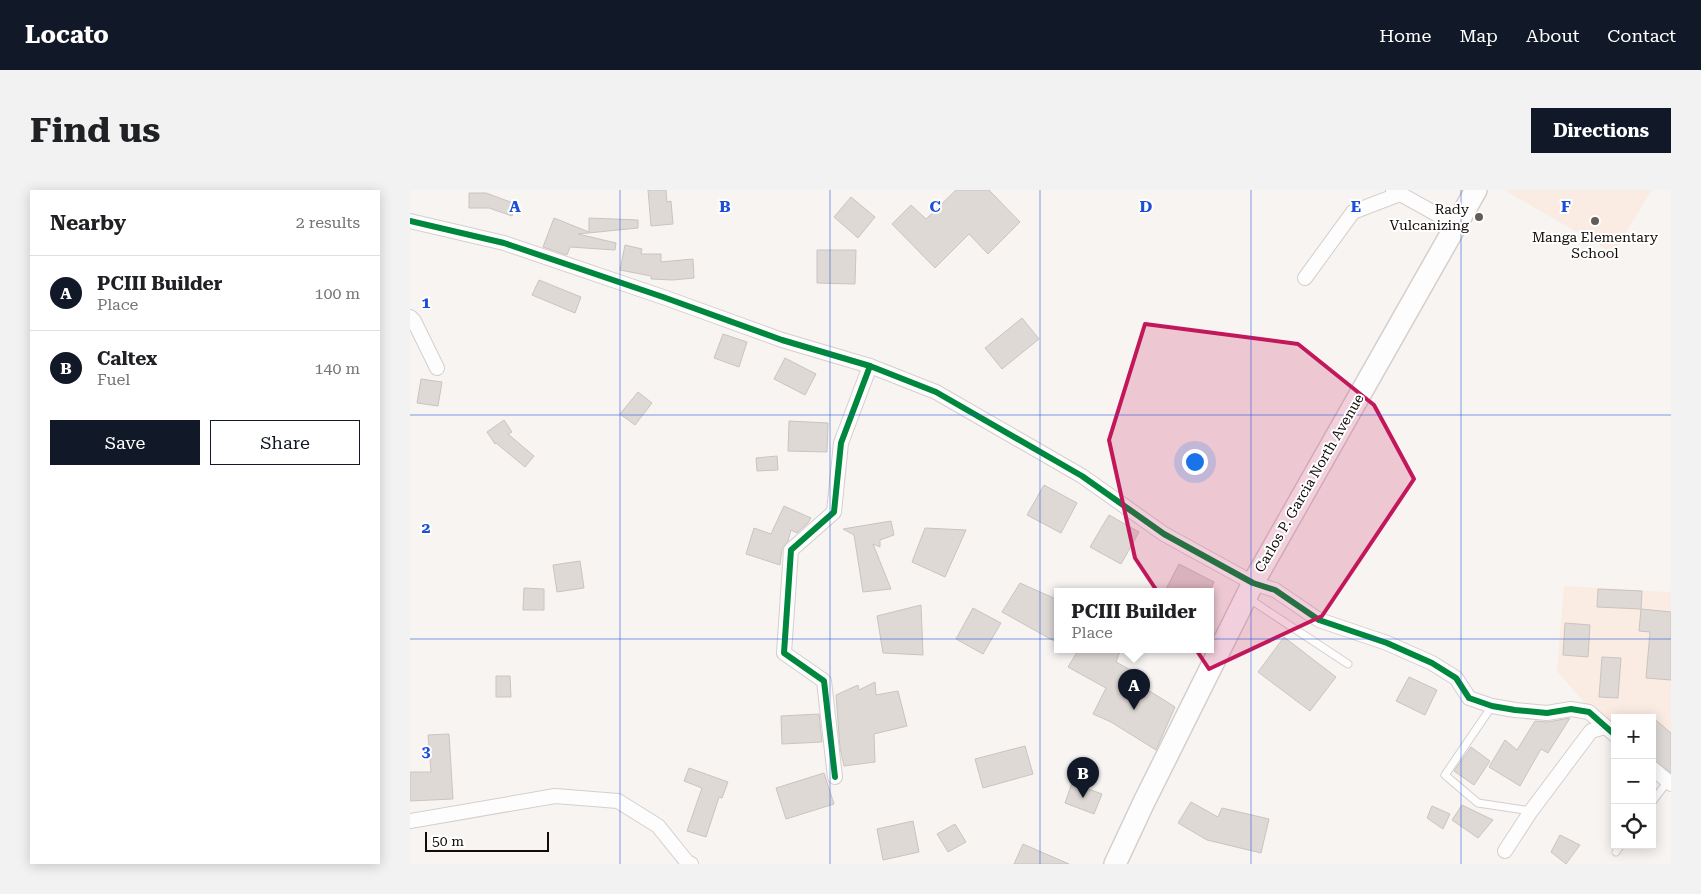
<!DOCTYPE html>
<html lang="en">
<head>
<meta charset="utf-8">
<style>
  :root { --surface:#fff; --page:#f2f2f2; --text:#202124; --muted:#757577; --line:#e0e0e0; --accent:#111827 }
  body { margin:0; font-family:"Roboto Serif",serif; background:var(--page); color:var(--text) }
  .controls { position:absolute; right:15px; bottom:15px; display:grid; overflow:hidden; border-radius:0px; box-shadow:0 2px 12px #0003 }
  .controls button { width:45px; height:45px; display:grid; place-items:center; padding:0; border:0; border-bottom:1px solid var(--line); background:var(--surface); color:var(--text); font:25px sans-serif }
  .scale { position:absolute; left:15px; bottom:12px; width:124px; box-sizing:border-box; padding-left:5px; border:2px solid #130c08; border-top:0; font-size:14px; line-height:18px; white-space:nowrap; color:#130c08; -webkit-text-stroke:4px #fff; paint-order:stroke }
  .you { position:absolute; left:784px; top:271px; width:18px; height:18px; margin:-12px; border:4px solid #fff; border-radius:50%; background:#1a73e8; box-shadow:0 0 0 8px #1a73e833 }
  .badge { display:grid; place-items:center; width:32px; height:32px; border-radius:50%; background:var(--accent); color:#fff; font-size:16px; font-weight:700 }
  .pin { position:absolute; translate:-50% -41px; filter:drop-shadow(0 1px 2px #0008) }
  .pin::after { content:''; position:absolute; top:26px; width:18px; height:15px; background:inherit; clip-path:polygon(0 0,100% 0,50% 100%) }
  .popup { position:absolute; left:644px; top:398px; width:160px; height:65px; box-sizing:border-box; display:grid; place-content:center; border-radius:0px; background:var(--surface); filter:drop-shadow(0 1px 4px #0005); font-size:16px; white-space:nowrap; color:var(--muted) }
  .popup b { font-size:19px; color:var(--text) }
  .popup::after { content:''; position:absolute; left:50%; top:100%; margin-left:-10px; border:10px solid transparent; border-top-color:var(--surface) }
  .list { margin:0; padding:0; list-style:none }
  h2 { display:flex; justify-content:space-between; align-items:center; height:65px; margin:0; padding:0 20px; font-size:21px }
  h2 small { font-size:16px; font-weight:400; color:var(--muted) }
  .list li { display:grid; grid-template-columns:32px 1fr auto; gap:15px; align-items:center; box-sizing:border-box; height:75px; padding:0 20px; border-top:1px solid var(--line) }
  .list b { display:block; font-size:19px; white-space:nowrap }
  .list p { margin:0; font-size:16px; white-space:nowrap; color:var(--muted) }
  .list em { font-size:16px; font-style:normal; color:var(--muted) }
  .actions { display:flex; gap:10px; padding:15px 20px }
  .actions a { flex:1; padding:11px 0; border:1px solid var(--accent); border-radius:0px; text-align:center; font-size:18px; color:var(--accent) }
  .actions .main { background:var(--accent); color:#fff }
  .icon { flex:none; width:28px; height:28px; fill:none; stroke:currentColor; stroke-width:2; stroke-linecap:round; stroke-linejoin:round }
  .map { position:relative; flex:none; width:1261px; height:674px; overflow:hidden; border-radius:0px }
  header { display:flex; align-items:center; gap:30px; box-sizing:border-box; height:70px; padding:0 25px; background:var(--accent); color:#fff }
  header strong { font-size:24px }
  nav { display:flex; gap:28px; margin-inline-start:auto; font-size:18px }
  .intro { display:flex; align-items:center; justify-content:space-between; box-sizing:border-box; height:120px; padding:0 30px }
  h1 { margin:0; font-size:35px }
  .button { padding:12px 22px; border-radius:0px; background:var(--accent); color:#fff; font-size:18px; font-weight:700 }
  main { display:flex; gap:30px; padding:0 30px }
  aside { flex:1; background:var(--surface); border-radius:0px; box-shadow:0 2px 12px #0003 }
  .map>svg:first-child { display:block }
  .built { fill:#faece3 }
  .building { fill:#dfd9d6; stroke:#cac4c1 }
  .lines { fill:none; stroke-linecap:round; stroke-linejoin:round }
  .service-casing { stroke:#d5cfcc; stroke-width:9 }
  .minor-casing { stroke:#d5cfcc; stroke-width:16 }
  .primary-casing { stroke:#d5cfcc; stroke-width:24 }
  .service { stroke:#fefdfd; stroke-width:7 }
  .minor { stroke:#fefdfd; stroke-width:14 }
  .primary { stroke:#fefdfd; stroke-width:21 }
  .cycleway-casing { stroke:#fff; stroke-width:9 }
  .cycleway { stroke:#00873e; stroke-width:6 }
  .marked { fill:#c2185b; fill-opacity:0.2; stroke:#c2185b; stroke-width:4; stroke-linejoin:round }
  .grid { fill:none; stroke:#1d4ed8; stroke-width:1; stroke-opacity:0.55 }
  .poi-dot { fill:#635d5a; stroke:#fff; stroke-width:2 }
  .labels { text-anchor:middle; stroke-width:4; stroke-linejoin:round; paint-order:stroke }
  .poi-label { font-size:14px; fill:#130c08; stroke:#fff; text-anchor:end }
  .street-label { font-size:14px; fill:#130c08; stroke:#fff }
  .grid-label { font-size:16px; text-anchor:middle; font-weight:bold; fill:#1d4ed8; stroke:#fff; stroke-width:4; stroke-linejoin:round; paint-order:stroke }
</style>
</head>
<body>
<header>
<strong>Locato</strong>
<nav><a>Home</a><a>Map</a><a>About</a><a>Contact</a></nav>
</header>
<div class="intro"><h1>Find us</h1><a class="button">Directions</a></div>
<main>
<aside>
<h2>Nearby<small>2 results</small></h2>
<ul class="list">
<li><span class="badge">A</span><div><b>PCIII Builder</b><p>Place</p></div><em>100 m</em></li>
<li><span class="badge">B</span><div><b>Caltex</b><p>Fuel</p></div><em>140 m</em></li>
</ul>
<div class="actions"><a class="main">Save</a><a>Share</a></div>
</aside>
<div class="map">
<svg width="1261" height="674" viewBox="0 0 1261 674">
  <rect width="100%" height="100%" fill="#f8f4f2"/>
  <g class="built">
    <polygon points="1094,0 1242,0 1203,63"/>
    <polygon points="1154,396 1261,402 1261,591 1242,574 1242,528 1205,528 1205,541 1182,521 1147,481"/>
  </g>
  <g class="building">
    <polygon points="238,0 256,0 257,12 261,11 263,34 241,36"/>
    <polygon points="546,0 579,0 610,32 578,64 559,44 525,78 482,34 501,15 516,29"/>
    <polygon points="59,3 76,3 106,14 102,26 79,18 59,18"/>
    <polygon points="441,7 465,27 448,48 424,27"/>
    <polygon points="144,28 179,42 179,28 228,30 228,38 168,44 206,53 205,60 160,57 157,65 133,57"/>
    <polygon points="215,55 232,59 231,64 251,64 251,72 283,69 284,88 263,90 241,89 241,86 210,80"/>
    <polygon points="407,60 446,60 445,94 407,93"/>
    <polygon points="129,90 171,107 165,123 122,105"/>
    <polygon points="612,128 629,149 592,179 575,158"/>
    <polygon points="313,144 337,152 329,177 304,168"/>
    <polygon points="375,168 406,184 395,205 364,189"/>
    <polygon points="11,189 32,192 28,216 7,213"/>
    <polygon points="228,202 242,213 225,235 210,224"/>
    <polygon points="94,230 102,242 98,244 124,266 115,277 86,253 85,254 77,242"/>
    <polygon points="379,231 418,233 417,262 378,261"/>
    <polygon points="367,266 368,280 347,281 346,268"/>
    <polygon points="634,295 667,313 651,343 617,325"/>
    <polygon points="374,316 401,328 398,333 387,343 381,340 378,351 372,359 370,375 336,364 344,338 361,344"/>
    <polygon points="699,325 729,342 711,374 680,357"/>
    <polygon points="481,331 484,345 470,350 470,357 463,354 481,399 453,402 444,345 433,339"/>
    <polygon points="515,338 556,340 535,387 502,372"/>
    <polygon points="170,371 174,398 147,402 143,375"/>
    <polygon points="769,374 804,392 800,401 755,401"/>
    <polygon points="610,393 648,410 648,441 644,451 592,422"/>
    <polygon points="114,398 134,399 134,420 113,420"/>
    <polygon points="1188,399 1232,401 1231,419 1187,417"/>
    <polygon points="511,415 513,465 473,463 467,426"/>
    <polygon points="563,418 591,433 573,464 546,449"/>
    <polygon points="1231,419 1261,422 1261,490 1236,488 1240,442 1229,441"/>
    <polygon points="1155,433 1180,435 1178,467 1153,465"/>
    <polygon points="874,447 926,487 900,521 848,482"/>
    <polygon points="669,459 711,459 706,472 726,483 722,490 765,517 746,560 701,532 683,524 696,498 658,477"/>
    <polygon points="1192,467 1211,468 1208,508 1189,507"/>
    <polygon points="86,486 100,486 101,507 86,507"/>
    <polygon points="999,487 1027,500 1015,525 986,511"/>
    <polygon points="465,492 466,505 488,501 497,536 464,544 465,572 434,576 430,558 426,505 448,495 449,500"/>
    <polygon points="409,524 412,552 372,554 371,526"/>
    <polygon points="1242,527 1261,543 1261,583 1242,568"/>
    <polygon points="1160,528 1138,563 1131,559 1110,596 1079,577 1095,550 1107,560 1125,531 1138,532"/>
    <polygon points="39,544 43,609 0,611 0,582 21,582 18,545"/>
    <polygon points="615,556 623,584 573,598 565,569"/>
    <polygon points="1061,557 1080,571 1064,595 1044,581"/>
    <polygon points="279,578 318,592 312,608 309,607 296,647 277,641 292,598 274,591"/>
    <polygon points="414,583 424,614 376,629 366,598"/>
    <polygon points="662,593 692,604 684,624 655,613"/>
    <polygon points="781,612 808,627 812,618 859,629 851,663 797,650 768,633"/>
    <polygon points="1052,615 1083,630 1068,648 1042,630"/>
    <polygon points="1022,616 1040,624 1033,639 1017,628"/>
    <polygon points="503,631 509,662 473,670 467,639"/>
    <polygon points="545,634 556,652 538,662 527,644"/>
    <polygon points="1150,645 1170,655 1156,674 1141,662"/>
    <polygon points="613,654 659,674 604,674"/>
  </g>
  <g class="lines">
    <g class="service-casing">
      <g id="service">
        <polyline points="838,408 938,474"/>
        <polyline points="1082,516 1035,585 1068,613 1121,621"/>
        <polyline points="1242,612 1258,591"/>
        <polyline points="1206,662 1211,655"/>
      </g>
    </g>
    <g class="minor-casing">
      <g id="minor">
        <polyline points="983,0 1046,35"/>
        <polyline points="0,31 94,53 253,107 372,150 460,176 526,202 672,286 754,344 843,393 865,400 909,430 977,453 1022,473 1046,488 1059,508 1082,516 1105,520 1137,523 1161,519 1179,522 1205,545"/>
        <polyline points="895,88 943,22 990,4"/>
        <polyline points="0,127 4,131 27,178"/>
        <polyline points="1242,578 1261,594"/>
        <polyline points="425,587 414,491 374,463 381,360 424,322 431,253 460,176"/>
        <polyline points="0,631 145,606 208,611 248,636 277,672 281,674"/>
        <polyline points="1095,661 1121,621 1181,541 1195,537"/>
      </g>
    </g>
    <g class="primary-casing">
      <polyline id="primary" points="705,674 734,612 843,393 1066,0"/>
    </g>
    <use href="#service" class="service"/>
    <use href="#minor" class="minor"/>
    <use href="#primary" class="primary"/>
    <g class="cycleway-casing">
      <g id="cycleway">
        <polyline points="0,31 94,53 253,107 372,150 460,176 526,202 672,286 754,344 843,393 865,400 909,430 977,453 1022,473 1046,488 1059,508 1082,516 1105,520 1137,523 1161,519 1179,522 1205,545"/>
        <polyline points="425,587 414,491 374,463 381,360 424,322 431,253 460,176"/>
      </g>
    </g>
    <use href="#cycleway" class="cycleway"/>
  </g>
  <path class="marked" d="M735 134 888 154 964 215 1004 289 912 426 799 479 725 368 699 250Z"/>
  <path class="grid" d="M210 0V674M420 0V674M630 0V674M841 0V674M1051 0V674M0 225H1261M0 449H1261"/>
  <g class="poi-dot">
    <circle cx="1069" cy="27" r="5"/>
    <circle cx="1185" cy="31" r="5"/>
  </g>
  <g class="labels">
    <g class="poi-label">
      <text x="1059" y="24">Rady<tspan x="1059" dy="16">Vulcanizing</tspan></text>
      <text x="1185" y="52" text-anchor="middle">Manga Elementary<tspan x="1185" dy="16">School</tspan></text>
    </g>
    <g class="street-label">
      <text transform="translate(899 293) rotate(-60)" y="5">Carlos P. Garcia North Avenue</text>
    </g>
  </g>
  <g class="grid-label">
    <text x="105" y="22">A</text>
    <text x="315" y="22">B</text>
    <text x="525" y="22">C</text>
    <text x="736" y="22">D</text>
    <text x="946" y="22">E</text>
    <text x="1156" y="22">F</text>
    <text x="16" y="118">1</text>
    <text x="16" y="343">2</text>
    <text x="16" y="567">3</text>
  </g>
</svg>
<div class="controls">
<button>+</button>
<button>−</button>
<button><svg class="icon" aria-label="locate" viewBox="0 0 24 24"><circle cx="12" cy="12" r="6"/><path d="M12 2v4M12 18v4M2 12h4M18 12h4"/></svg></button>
</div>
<div class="scale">50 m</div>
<div class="you"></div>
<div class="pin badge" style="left:724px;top:520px">A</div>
<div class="popup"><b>PCIII Builder</b>Place</div>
<div class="pin badge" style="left:673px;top:608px">B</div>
</div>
</main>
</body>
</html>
